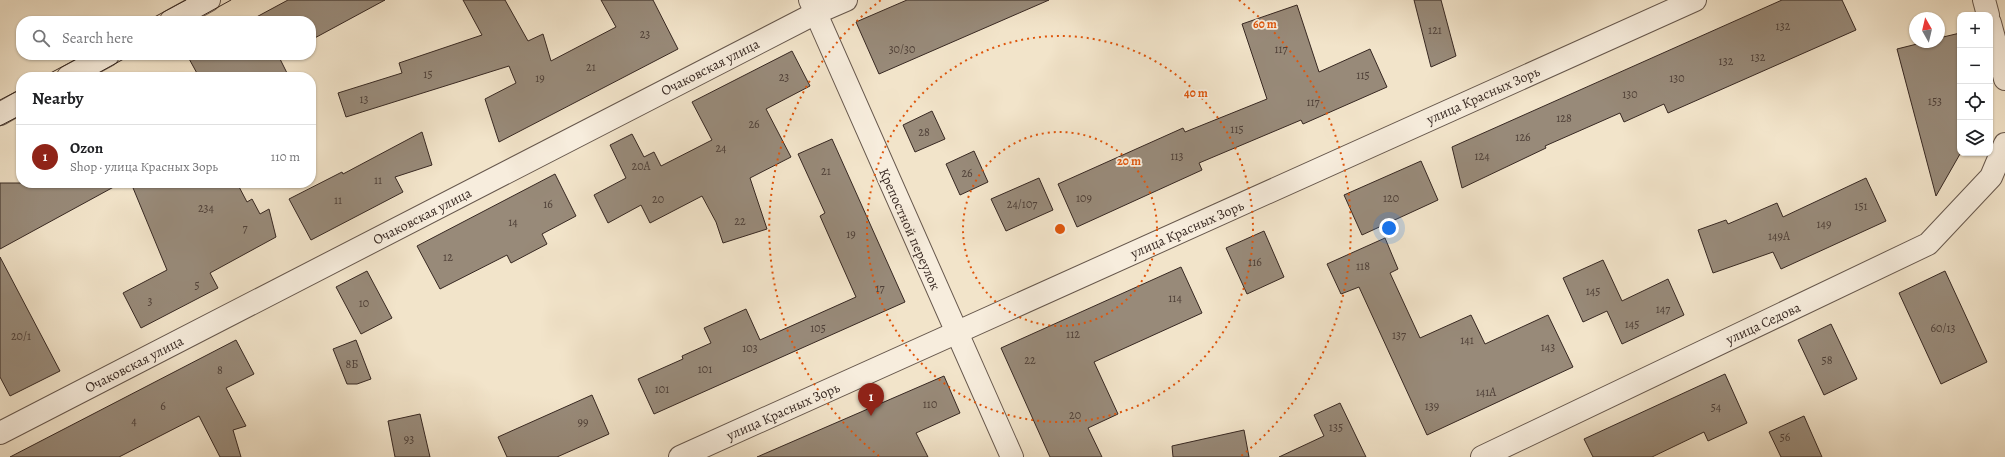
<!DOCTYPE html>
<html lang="en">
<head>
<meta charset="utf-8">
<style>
  :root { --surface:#fff; --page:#f6f6f6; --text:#202124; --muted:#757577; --line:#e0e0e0; --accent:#8f2418 }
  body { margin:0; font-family:Alegreya,serif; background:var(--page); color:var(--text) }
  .controls { position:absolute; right:12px; top:12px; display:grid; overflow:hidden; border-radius:8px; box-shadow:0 1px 3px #0004 }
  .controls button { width:36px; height:36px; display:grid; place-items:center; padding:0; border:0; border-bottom:1px solid var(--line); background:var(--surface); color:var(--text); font:20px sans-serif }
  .compass { position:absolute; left:1909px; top:12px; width:36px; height:36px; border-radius:50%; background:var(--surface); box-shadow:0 1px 3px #0004; rotate:352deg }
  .you { position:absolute; left:1389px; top:228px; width:14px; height:14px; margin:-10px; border:3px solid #fff; border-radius:50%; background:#1a73e8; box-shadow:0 0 0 6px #1a73e833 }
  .badge { display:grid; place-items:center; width:26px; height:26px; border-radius:50%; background:var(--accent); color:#fff; font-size:13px; font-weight:700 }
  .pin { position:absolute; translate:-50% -33px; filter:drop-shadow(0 1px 2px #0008) }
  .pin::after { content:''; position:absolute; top:21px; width:14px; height:12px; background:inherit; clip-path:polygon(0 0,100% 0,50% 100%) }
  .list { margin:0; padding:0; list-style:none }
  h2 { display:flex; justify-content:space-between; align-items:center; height:52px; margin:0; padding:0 16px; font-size:17px }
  h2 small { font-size:13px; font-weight:400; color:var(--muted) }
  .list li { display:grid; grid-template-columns:26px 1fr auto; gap:12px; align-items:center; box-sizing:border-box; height:64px; padding:0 16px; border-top:1px solid var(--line) }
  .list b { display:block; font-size:15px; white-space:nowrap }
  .list p { margin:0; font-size:13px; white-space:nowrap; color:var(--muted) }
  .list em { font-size:13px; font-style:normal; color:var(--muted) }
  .icon { flex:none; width:22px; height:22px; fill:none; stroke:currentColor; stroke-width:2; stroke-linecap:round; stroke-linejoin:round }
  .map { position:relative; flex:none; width:2005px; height:457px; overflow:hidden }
  .search { position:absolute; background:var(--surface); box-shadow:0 1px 3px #0004; left:16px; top:16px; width:300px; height:44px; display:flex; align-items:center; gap:10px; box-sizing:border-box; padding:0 14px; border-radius:16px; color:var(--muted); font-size:15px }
  .panel { position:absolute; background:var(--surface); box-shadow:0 1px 3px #0004; left:16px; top:72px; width:300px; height:116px; border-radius:16px }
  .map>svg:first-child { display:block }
  .building { fill:#988a79; stroke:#372822 }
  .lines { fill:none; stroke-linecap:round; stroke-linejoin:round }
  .minor-casing { stroke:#66574c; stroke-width:24 }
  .tertiary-casing { stroke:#66574c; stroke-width:24 }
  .minor { stroke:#f7eddd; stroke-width:22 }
  .tertiary { stroke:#f7eddd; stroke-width:22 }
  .tram { stroke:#372822; stroke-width:1 }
  .ring { fill:none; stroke:#df570d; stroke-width:2; stroke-dasharray:2 4 }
  .labels { text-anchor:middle; stroke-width:3.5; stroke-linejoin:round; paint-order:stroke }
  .number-label { font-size:12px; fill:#4f4038 }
  .street-label { font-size:14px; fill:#372822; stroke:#f7eddd }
  .centre { fill:#df570d; stroke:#f7eddd; stroke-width:2 }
  .ring-label { font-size:12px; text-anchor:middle; font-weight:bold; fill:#df570d; stroke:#f7eddd; stroke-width:3.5; stroke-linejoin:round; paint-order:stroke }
</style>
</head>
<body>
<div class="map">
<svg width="2005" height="457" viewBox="0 0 2005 457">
  <rect width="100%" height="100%" fill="#f2e4ca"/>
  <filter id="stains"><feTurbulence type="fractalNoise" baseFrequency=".005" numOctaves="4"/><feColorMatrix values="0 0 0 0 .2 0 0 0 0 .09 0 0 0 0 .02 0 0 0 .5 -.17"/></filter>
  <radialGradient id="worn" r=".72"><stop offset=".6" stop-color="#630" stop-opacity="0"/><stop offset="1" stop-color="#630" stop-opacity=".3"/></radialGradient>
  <g class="building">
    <polygon points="288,0 385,0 311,40 311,21 249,21"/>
    <polygon points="463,0 505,0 528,41 543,34 551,61 616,27 601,0 653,0 678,49 499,142 485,99 516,83 509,66 346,117 338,93 402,73 399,63 482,35"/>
    <polygon points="907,0 1049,0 879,74 856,22"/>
    <polygon points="1414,0 1441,0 1456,56 1431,67"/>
    <polygon points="1782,0 1842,0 1856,30 1668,113 1664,104 1624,122 1620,113 1545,146 1546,148 1462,188 1452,147"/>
    <polygon points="1297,5 1319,72 1370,49 1387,87 1303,124 1301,120 1199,163 1202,170 1077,227 1058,184 1183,128 1185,132 1267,99 1242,24"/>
    <polygon points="1960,33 1960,154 1936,196 1897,49 1925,42 1939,42 1939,38"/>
    <polygon points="792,51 810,86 766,109 791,157 750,178 767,229 723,243 716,222 702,196 650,223 641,205 608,223 594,195 626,178 610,145 632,134 644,157 654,152 661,166 712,140 692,102"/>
    <polygon points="187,55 283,55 279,57 289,77 199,77"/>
    <polygon points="932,111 945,139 915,152 903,125"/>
    <polygon points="422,132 432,165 395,177 403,192 311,240 289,199 342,172 343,174"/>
    <polygon points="832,139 905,302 654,414 638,379 683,359 682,356 711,343 704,328 746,309 760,340 856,297 820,216 825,213 798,154"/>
    <polygon points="974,151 988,182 960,195 946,164"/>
    <polygon points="1421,161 1438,200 1362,235 1344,195"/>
    <polygon points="555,174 576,216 542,234 547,244 511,263 507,255 440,289 417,246"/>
    <polygon points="1039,178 1053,210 1006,231 991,199"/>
    <polygon points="1866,178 1886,221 1781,269 1773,252 1713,273 1698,230 1726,220 1728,224 1777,203 1783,217"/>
    <polygon points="0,183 121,183 0,249"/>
    <polygon points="131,183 237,183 247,202 252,199 260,214 269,209 276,237 210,273 218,288 141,328 123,293 167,270"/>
    <polygon points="1264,231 1284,277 1247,294 1226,248"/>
    <polygon points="1385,238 1398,269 1390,273 1420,338 1471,315 1485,344 1548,315 1573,367 1427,435 1359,287 1341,294 1327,264"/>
    <polygon points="0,257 60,371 10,396 0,377"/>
    <polygon points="1603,260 1622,301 1668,279 1684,315 1622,344 1607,311 1583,322 1563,278"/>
    <polygon points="1181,267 1202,313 1094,362 1118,414 1088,428 1102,457 1050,457 1001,348"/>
    <polygon points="367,271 392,318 361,334 336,287"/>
    <polygon points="1945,271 1987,362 1941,384 1899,293"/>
    <polygon points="1831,324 1857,379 1824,395 1798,340"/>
    <polygon points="236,340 254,374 226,388 246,426 233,430 241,457 220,457 199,416 119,457 10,457"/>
    <polygon points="356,340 371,379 357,384 347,384 333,349"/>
    <polygon points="1725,374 1747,423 1708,441 1704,432 1652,457 1593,457 1584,439"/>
    <polygon points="944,376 960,413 916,433 928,457 757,457"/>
    <polygon points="592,395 609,434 557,457 507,457 498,437"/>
    <polygon points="1340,403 1366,457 1279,457 1324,436 1314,415"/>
    <polygon points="420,414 430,457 395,457 388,421"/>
    <polygon points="1804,416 1822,457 1781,457 1769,432"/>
    <polygon points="1244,430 1249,457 1173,457 1172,446"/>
  </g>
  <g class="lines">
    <g class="minor-casing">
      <g id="minor">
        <polyline points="810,0 1012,457"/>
        <polyline points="1984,0 1988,15"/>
        <polyline points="1990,23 2005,79"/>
        <polyline points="0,433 816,13 846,0"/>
        <polyline points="1482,457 1928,244 1991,177 2005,144"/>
      </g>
    </g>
    <g class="tertiary-casing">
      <g id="tertiary">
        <polyline points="171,21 209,0"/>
        <polyline points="68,77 108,55"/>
        <polyline points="0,114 21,102"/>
        <polyline points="680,457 1695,0"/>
      </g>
    </g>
    <use href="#minor" class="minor"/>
    <use href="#tertiary" class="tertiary"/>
    <g class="tram">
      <polyline points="147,21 186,0"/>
      <polyline points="193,21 231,0"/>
      <polyline points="43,77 84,55"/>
      <polyline points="91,77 131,55"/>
      <polyline points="0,100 21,89"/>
      <polyline points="0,126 21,115"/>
    </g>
  </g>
  <g class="ring">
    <circle cx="1060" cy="229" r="97"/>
    <circle cx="1060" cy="229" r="193"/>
    <path d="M879 456A290 290 0 0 1 881 0M1239 0A290 290 0 0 1 1241 456"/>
  </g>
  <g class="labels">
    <g class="number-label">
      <text x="1783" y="30">132</text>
      <text x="1435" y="34">121</text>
      <text x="645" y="38">23</text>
      <text x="902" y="53">30/30</text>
      <text x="1281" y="53">117</text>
      <text x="1758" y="61">132</text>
      <text x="1726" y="65">132</text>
      <text x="591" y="71">21</text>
      <text x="428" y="78">15</text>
      <text x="1363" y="79">115</text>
      <text x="784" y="81">23</text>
      <text x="540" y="82">19</text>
      <text x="1677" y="82">130</text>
      <text x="1630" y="98">130</text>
      <text x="364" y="103">13</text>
      <text x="1935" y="105">153</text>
      <text x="1313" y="106">117</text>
      <text x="1564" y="122">128</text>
      <text x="754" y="128">26</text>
      <text x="1237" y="133">115</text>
      <text x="924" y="136">28</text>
      <text x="1523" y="141">126</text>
      <text x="721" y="152">24</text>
      <text x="1177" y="160">113</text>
      <text x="1482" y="160">124</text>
      <text x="641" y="170">20А</text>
      <text x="826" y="175">21</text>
      <text x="967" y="177">26</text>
      <text x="378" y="184">11</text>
      <text x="1084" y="202">109</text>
      <text x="1391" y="202">120</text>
      <text x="658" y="203">20</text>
      <text x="338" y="204">11</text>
      <text x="548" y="208">16</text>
      <text x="1022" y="208">24/107</text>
      <text x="1861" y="210">151</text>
      <text x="206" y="212">234</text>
      <text x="740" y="225">22</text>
      <text x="513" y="226">14</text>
      <text x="1824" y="228">149</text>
      <text x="245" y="232">7</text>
      <text x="851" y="238">19</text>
      <text x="1779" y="240">149А</text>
      <text x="448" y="261">12</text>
      <text x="1255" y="266">116</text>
      <text x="1363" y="270">118</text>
      <text x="197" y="289">5</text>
      <text x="880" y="292">17</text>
      <text x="1593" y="295">145</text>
      <text x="1175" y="302">114</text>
      <text x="150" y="305">3</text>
      <text x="364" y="307">10</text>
      <text x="1663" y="313">147</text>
      <text x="1632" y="328">145</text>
      <text x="818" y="332">105</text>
      <text x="1943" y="332">60/13</text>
      <text x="1073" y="338">112</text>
      <text x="1399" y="339">137</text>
      <text x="21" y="340">20/1</text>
      <text x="1467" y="344">141</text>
      <text x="1548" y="351">143</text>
      <text x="750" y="352">103</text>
      <text x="1030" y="364">22</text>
      <text x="1827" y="364">58</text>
      <text x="352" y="368">8Б</text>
      <text x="705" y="373">101</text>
      <text x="220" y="374">8</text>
      <text x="662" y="393">101</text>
      <text x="1486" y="396">141А</text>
      <text x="930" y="408">110</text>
      <text x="163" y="410">6</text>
      <text x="1432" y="410">139</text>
      <text x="1716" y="411">54</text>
      <text x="1075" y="419">20</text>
      <text x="134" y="425">4</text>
      <text x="583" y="426">99</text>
      <text x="1336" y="431">135</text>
      <text x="1785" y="441">56</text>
      <text x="409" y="443">93</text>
    </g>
    <g class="street-label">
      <text transform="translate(710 67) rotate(-27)" y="5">Очаковская улица</text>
      <text transform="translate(1483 95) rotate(-24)" y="5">улица Красных Зорь</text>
      <text transform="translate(422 216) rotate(-27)" y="5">Очаковская улица</text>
      <text transform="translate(910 229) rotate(66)" y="5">Крепостной переулок</text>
      <text transform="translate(1187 229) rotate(-24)" y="5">улица Красных Зорь</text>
      <text transform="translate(1763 323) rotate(-25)" y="5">улица Седова</text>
      <text transform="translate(134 364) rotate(-27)" y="5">Очаковская улица</text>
      <text transform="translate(783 411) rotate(-24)" y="5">улица Красных Зорь</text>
    </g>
  </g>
  <circle cx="1060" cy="229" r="6" class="centre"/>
  <g class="ring-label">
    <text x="1265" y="28">60 m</text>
    <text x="1196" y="97">40 m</text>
    <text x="1129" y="165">20 m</text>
  </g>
  <rect width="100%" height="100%" filter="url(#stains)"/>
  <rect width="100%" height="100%" fill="url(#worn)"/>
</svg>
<div class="controls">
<button>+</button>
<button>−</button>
<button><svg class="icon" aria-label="locate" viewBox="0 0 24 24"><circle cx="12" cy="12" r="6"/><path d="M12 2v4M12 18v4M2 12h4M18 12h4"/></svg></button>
<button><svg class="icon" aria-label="layers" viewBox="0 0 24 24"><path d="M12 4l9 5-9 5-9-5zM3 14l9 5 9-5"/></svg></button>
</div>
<svg class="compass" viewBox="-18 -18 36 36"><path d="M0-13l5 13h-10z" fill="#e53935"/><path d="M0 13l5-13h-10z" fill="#757577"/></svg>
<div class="you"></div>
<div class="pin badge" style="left:871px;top:416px">1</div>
<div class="search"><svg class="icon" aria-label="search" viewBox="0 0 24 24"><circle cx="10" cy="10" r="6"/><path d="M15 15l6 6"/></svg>Search here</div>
<section class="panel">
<h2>Nearby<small></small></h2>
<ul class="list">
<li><span class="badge">1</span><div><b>Ozon</b><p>Shop · улица Красных Зорь</p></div><em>110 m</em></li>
</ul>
</section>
</div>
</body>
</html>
